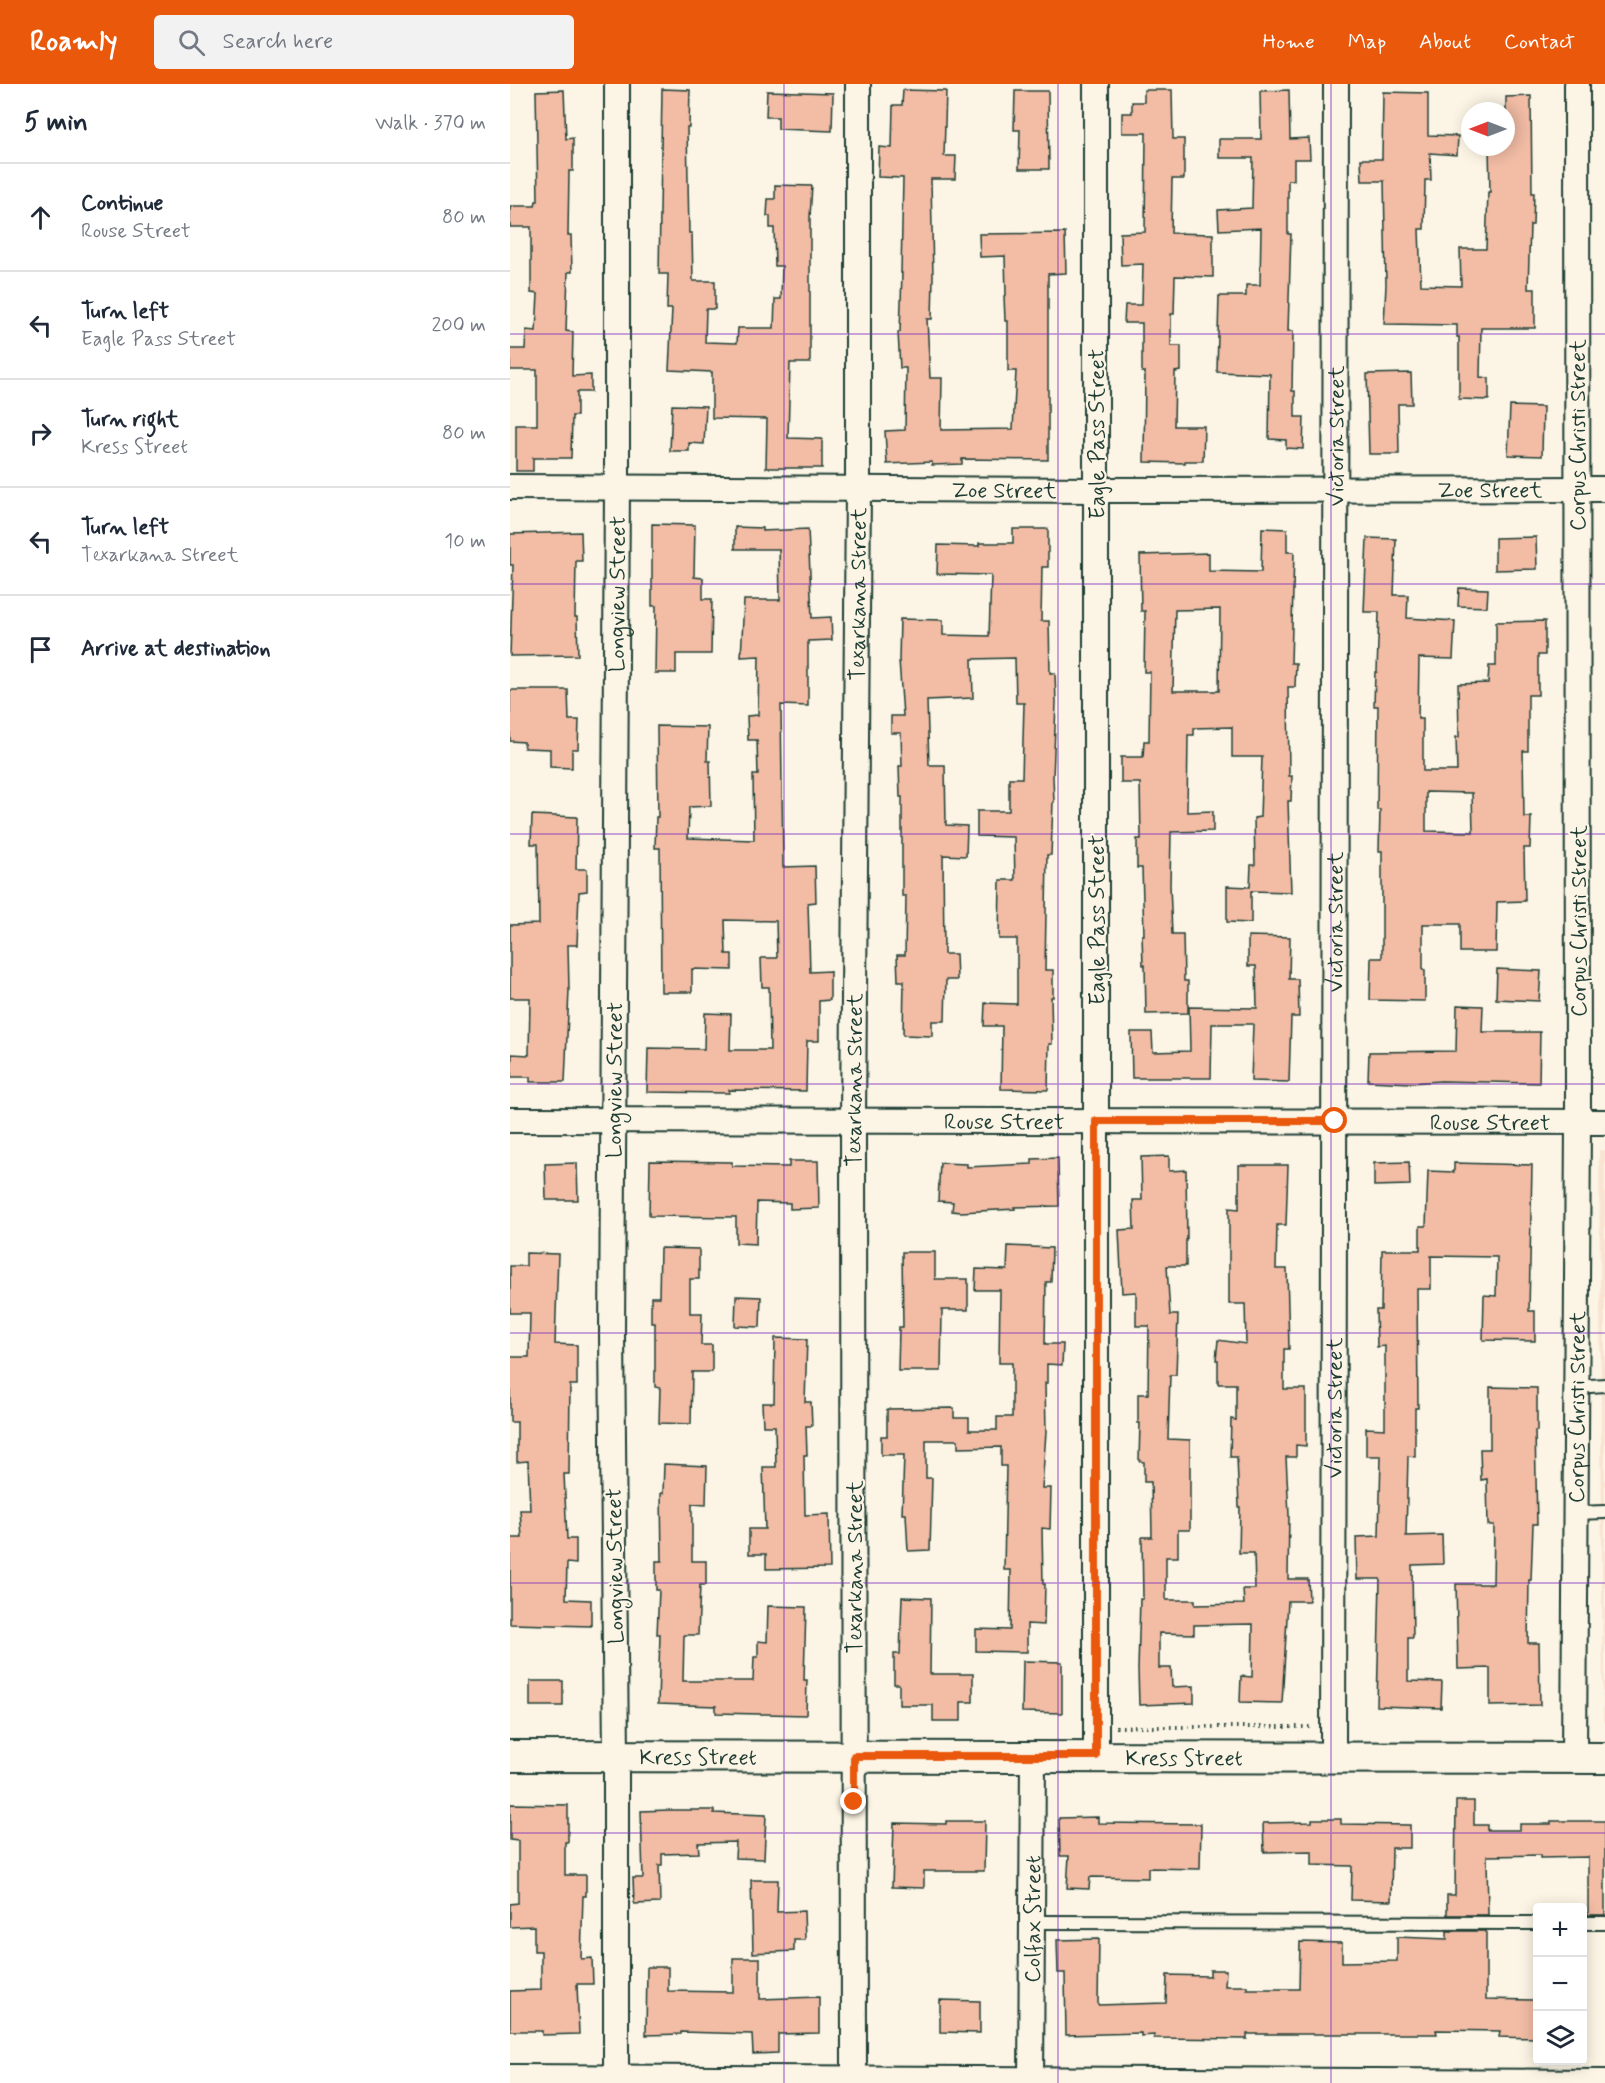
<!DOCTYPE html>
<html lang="en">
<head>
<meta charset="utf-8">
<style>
  :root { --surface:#fff; --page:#f2f2f3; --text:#1f2937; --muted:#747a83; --line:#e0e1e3; --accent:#ea580c }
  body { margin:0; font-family:Mynerve,sans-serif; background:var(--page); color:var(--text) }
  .controls { position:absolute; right:18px; bottom:18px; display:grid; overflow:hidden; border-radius:6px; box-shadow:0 3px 15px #0003 }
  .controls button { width:54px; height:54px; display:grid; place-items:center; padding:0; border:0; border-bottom:2px solid var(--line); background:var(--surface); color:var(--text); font:30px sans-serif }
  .compass { position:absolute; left:951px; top:18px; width:54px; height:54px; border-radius:50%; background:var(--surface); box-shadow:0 3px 15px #0003; rotate:270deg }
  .stop { position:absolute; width:18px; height:18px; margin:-14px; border:4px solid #ea580c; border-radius:50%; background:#fff }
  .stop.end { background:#ea580c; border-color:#fff; box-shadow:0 2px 6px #0008 }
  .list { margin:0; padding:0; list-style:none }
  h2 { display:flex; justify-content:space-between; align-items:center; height:78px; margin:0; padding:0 24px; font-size:26px }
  h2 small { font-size:20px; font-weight:400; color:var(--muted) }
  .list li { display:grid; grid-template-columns:39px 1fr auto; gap:18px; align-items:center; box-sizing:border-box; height:108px; padding:0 24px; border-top:2px solid var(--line) }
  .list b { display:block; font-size:22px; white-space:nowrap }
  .list p { margin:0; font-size:20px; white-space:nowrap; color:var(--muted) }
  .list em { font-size:20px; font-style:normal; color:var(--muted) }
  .icon { flex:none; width:33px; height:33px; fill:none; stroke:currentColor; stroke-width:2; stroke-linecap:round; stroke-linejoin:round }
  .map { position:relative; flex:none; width:1095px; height:1999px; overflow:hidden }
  header { display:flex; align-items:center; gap:36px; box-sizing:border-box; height:84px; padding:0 30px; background:var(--accent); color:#fff }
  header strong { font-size:28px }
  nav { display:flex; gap:33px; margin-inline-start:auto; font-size:21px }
  .search { width:420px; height:54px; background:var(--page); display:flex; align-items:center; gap:15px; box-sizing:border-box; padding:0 21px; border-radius:6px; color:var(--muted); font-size:22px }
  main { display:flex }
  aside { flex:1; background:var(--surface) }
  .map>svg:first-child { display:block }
  .built { fill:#f9e4d2 }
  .building { fill:#f2bca5; stroke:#1f3d34; stroke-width:1.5; fill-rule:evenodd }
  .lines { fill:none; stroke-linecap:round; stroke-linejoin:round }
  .service-casing { stroke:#1f3d34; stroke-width:16 }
  .minor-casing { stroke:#1f3d34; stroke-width:28 }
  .tertiary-casing { stroke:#1f3d34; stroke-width:34 }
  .path { stroke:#1f3d34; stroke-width:4; stroke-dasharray:1.5 4.5; stroke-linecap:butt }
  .service { stroke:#fcf5e5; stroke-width:12 }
  .minor { stroke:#fcf5e5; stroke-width:24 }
  .tertiary { stroke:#fcf5e5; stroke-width:30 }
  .route { stroke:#ea580c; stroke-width:8 }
  .grid { fill:none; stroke:#7b2cbf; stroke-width:1.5; stroke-opacity:0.55 }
  .labels { text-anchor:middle; stroke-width:4.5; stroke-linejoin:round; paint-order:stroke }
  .street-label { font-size:22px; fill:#1f3d34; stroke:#fcf5e5 }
</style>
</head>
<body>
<header>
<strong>Roamly</strong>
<div class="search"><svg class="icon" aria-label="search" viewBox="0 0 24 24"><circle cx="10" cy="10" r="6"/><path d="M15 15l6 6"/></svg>Search here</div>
<nav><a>Home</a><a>Map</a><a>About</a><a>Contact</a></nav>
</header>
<main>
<aside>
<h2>5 min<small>Walk · 370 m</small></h2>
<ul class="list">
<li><svg class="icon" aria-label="ahead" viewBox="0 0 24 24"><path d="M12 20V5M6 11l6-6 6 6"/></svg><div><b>Continue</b><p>Rouse Street</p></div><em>80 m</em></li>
<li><svg class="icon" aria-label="left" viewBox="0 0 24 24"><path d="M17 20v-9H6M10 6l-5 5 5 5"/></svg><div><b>Turn left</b><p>Eagle Pass Street</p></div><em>200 m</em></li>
<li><svg class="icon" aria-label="right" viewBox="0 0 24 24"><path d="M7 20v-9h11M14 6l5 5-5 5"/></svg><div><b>Turn right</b><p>Kress Street</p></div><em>80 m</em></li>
<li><svg class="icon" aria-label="left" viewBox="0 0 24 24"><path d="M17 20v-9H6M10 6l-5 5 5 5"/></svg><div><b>Turn left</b><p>Texarkana Street</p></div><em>10 m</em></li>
<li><svg class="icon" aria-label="arrive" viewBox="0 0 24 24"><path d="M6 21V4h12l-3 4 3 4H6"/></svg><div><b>Arrive at destination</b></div></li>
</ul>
</aside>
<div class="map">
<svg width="1095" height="1999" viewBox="0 0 1095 1999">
  <rect width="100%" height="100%" fill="#fcf5e5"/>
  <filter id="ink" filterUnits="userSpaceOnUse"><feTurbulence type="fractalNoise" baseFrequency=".0167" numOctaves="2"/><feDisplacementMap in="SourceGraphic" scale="12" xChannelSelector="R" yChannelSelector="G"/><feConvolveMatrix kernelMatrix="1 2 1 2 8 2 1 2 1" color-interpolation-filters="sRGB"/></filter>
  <g filter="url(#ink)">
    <polygon class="built" points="1089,1066 1095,1066 1095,1638 1093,1638"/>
    <g class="building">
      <polygon points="152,5 180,6 179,43 177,43 179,149 182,149 183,197 205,197 205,225 196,225 195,258 227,259 228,244 264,244 265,215 271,215 272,182 265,182 264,144 260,144 260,132 257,132 258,115 265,115 265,101 302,102 300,133 300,279 280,279 278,354 312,355 312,384 256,384 257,335 202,334 202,288 159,286 162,225 157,225 158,190 149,190"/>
      <polygon points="54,6 56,55 63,54 63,87 59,87 58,151 61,151 62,188 58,188 56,247 63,248 62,292 81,291 81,308 67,308 67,332 62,332 61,374 23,374 23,387 6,387 6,341 27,341 27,286 0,286 0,265 15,265 16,246 26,247 28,210 21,209 21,143 0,143 0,122 25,122 26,117 28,117 26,7"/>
      <polygon points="393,6 436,7 434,72 446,72 445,95 421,95 423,194 422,235 417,235 420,294 432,294 431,346 503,345 506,287 498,287 498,237 495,237 494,212 496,211 495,172 470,173 469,150 555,149 556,189 538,190 538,376 452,375 452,380 422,381 422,378 377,380 375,347 395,346 396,284 390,284 388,248 390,248 392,189 391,189 393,94 368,93 369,63 382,64 383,21 392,21"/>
      <polygon points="634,6 662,6 663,55 674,55 674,95 662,95 661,149 703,150 703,193 665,192 664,230 661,230 661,262 671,262 671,287 665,288 664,342 694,342 693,377 675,377 675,379 634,378 635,288 632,288 632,239 614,239 615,221 632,221 633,180 611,181 610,149 635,148 636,49 612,49 612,29 622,29 622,18 634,18"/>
      <polygon points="779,6 780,55 799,54 800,75 784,75 784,96 778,96 778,150 781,150 778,247 783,247 782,307 785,307 785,333 794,333 793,365 776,364 776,356 759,355 760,290 707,288 709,212 736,212 736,201 750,201 751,144 709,146 708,126 742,124 743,74 709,74 709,55 751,55 750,7"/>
      <polygon points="257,7 323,9 322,47 268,45 268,33 256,33"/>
      <polygon points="505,7 538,7 539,85 509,85 510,46 504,46"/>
      <polygon points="873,8 918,9 918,51 948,52 947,71 920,69 921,96 915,96 914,145 909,145 911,201 951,202 950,165 976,165 978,108 980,108 979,63 996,63 996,13 1021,12 1022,109 1024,109 1023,141 1020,141 1018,205 1025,205 1025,244 971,244 970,293 979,294 979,316 949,315 949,253 947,253 947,241 874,240 876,201 874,97 852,97 851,75 872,75"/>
      <polygon points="901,289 902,320 888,320 889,370 859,370 857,290"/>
      <polygon points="162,321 196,322 194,360 179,359 179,367 160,367"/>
      <polygon points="1000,322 1033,323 1032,372 998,371"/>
      <polygon points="142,440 185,441 184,493 193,494 193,515 202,515 201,570 166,570 166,589 145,589 146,522 142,522"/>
      <polygon points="225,443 252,444 252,447 298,445 302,534 321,533 322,556 298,557 298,622 271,621 273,783 305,782 306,818 298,819 300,888 320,887 320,916 309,917 309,957 297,957 296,1007 219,1006 219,1009 137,1008 138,964 194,965 195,929 221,930 220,966 260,966 259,903 252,903 251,874 267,874 266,837 215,836 216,870 222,870 222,886 182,885 182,908 151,908 150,764 145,764 146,733 148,733 147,642 198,643 197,677 200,677 201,722 179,723 178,754 244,756 243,691 248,691 247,656 238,656 237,632 248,631 249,572 231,573 234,516 270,516 269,465 225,465"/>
      <path d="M752 444 777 445V468H784L781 579H786L785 603H778L779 692H782L781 717H778L781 808 741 807V839L717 838V802L740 803 741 781H745L744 734 750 733 752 673H722V643L684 644V651H678L677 728 703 727V747L661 748 660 801 662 850H673L674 897H678V929L636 930 635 881H633L632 851H634L632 784H627V755H631L630 699H611V673H633L634 657H639L640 588H634L635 527H631L630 471 699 469V487L751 488ZM710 525 709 607H663L665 526Z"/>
      <polygon points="503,445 538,445 538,483 532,483 531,537 539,537 540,589 545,589 546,619 543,693 544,718 543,718 541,771 537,771 535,886 543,886 543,913 541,913 542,960 539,960 538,1006 491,1005 492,942 474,942 475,919 507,920 507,855 489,855 490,796 505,796 504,753 467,752 467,727 499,727 499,694 512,694 514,619 506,619 505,574 462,575 463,614 417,616 419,681 435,681 436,741 457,742 456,772 433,771 434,870 446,870 447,896 436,896 435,937 422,937 422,952 393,951 394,897 388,897 387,871 395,871 396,812 392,812 392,713 390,713 389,682 392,682 391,649 381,649 381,632 393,632 389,576 390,535 433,536 433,551 479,552 481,491 427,490 428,461 469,462 469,459 503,459"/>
      <polygon points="71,448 72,477 66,477 65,533 67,533 68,571 0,572 3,481 0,481 0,450"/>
      <polygon points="1026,453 1027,485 985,486 985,454"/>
      <path d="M857 454 886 455 884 511H898L897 534 945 537 943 575 909 574 908 635H913V687H947L946 653H949L948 600 978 599 979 582H986V538L1035 537V571H1028V611H1018V667H1013L1014 733H1021L1020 764H1014L1015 817 987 818 986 868H950V840H913V886H915V917L860 916 861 874H872V767H869L870 726H867L868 622H864L865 588H867L869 528H854ZM916 708 962 709 963 748 916 747Z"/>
      <polygon points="949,504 978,505 977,523 948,522"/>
      <polygon points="0,606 58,606 59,636 69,636 68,665 62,665 62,684 40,683 40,665 14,664 14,658 0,657"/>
      <polygon points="22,731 67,733 66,785 77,785 77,807 69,808 67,861 58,861 59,906 55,998 20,998 20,993 1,993 2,970 19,971 20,914 0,914 0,841 29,840 28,760 21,760"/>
      <polygon points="738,852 780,853 779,895 788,895 789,933 781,933 779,998 741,997 743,940 702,940 701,994 622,994 621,948 642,948 643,968 680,967 679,923 747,924 746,882 738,882"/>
      <polygon points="987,885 1031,887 1029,917 986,915"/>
      <polygon points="947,921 973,922 972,948 1030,948 1029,999 931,997 901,999 858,997 859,968 946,967"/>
      <polygon points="659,1072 659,1087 676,1086 677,1155 676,1156 676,1182 657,1182 660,1231 668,1231 666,1291 660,1291 658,1355 680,1356 680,1446 668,1446 668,1473 656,1473 656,1516 685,1516 685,1521 734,1520 733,1505 745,1505 744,1469 729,1469 730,1423 729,1423 727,1373 720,1373 721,1335 726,1336 726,1300 708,1300 708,1276 706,1276 708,1256 736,1260 735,1220 719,1220 719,1124 729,1125 729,1081 778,1081 776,1141 767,1141 766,1185 777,1185 779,1265 774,1265 774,1305 796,1305 796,1362 786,1361 786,1373 776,1373 779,1431 778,1495 798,1495 799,1517 778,1517 772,1619 730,1618 731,1592 742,1593 743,1540 684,1541 684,1550 649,1549 649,1584 661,1584 662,1603 684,1602 684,1619 629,1621 628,1585 630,1515 633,1515 632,1453 642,1453 641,1398 634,1398 634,1378 629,1377 630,1339 628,1339 628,1310 638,1310 639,1242 626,1242 626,1208 612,1209 609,1146 624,1145 623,1116 632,1116 631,1073"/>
      <polygon points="548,1074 549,1122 504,1123 505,1125 451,1128 442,1127 443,1118 428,1117 430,1079 457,1080 457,1083 522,1080 522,1075"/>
      <polygon points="140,1077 222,1078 222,1082 279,1083 279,1077 308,1077 309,1124 280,1125 280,1119 247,1118 246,1160 226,1159 226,1133 139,1132"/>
      <polygon points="899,1078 900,1101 864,1102 864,1079"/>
      <polygon points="67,1079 68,1116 36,1116 35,1080"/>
      <polygon points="944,1079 1022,1081 1019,1227 1025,1227 1025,1257 973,1256 974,1211 986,1212 987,1173 921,1172 921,1205 907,1205 908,1324 905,1324 905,1373 898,1372 896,1452 932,1451 933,1480 902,1481 903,1554 898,1554 898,1597 932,1598 931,1624 867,1622 870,1495 847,1495 846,1453 869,1452 871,1372 856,1372 856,1344 875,1345 875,1262 867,1263 866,1226 871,1226 872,1166 910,1166 910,1142 916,1142 918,1087 944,1088"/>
      <polygon points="498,1162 542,1164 541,1198 536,1198 535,1260 553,1260 552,1281 537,1280 537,1299 535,1299 536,1348 532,1404 541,1404 540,1445 532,1444 533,1500 535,1500 534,1541 517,1540 517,1568 466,1567 466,1545 500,1546 501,1486 494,1486 496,1382 491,1382 491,1363 448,1364 448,1356 416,1356 416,1394 422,1394 420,1466 398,1467 396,1430 392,1430 394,1371 371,1371 371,1352 377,1352 377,1325 444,1324 444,1334 459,1334 459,1346 487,1346 487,1333 502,1333 502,1279 489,1279 490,1206 465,1206 466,1185 497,1186"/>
      <polygon points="150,1164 189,1165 189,1195 180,1195 180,1229 192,1229 191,1261 202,1261 202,1288 182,1288 181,1340 149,1339 150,1304 145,1303 145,1239 141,1239 141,1213 149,1213"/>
      <polygon points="392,1168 425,1168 425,1195 458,1195 458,1226 432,1226 431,1287 388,1287 389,1243 393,1243"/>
      <polygon points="16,1169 48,1170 45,1260 67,1261 67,1301 60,1301 59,1390 54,1390 57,1455 66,1455 66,1480 57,1479 56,1515 81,1516 81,1542 0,1540 0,1454 12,1454 10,1426 20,1426 18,1377 7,1378 7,1338 0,1338 0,1273 19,1273 20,1229 0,1229 0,1182 16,1182"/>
      <polygon points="226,1212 251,1213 250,1243 225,1242"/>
      <polygon points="265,1254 297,1255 295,1318 301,1318 302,1342 296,1342 297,1371 294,1371 295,1431 319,1430 320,1484 256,1485 256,1470 239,1470 239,1445 255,1445 253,1383 266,1383 265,1342 253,1342 252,1319 264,1319"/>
      <polygon points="980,1303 1027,1304 1027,1347 1025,1347 1027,1440 1023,1440 1021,1496 1019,1496 1018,1559 1029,1559 1030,1621 980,1622 980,1584 948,1585 946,1500 983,1500 984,1441 978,1441 977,1395 971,1396 970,1365 980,1365"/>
      <polygon points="154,1380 197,1382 196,1421 182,1420 182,1477 196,1477 196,1501 190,1501 188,1551 174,1551 173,1597 243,1597 244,1573 248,1573 248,1557 257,1558 258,1522 296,1523 294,1596 297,1596 296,1631 206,1629 206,1622 148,1620 150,1550 147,1550 149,1506 146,1506 146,1477 152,1477 151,1409 153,1409"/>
      <polygon points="392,1513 421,1514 420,1590 463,1590 463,1618 451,1618 451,1637 423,1637 423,1621 389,1621 389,1600 384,1600 384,1570 390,1570"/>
      <polygon points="513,1577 552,1578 552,1629 512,1628"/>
      <rect x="20" y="1597" width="33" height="25"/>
      <polygon points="946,1717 964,1717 964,1741 977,1741 977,1746 1010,1746 1010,1740 1041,1740 1041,1737 1095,1737 1095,1831 1078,1831 1078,1773 1030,1774 1030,1771 977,1772 978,1831 937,1831 937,1811 945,1811"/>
      <polygon points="0,1720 58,1721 58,1758 55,1758 55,1791 76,1791 76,1812 73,1812 71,1875 82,1874 83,1900 67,1900 69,1950 32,1951 32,1947 0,1947 0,1907 31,1906 31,1867 24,1867 24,1842 0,1843 0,1820 8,1819 8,1757 0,1756"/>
      <polygon points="159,1726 204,1726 204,1729 256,1731 254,1775 225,1774 226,1758 188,1759 189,1769 152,1770 152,1781 149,1781 150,1819 124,1820 123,1794 133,1794 131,1727"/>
      <polygon points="588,1733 588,1739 691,1740 690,1785 638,1784 638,1794 580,1793 579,1805 557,1804 559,1772 550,1772 549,1734"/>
      <polygon points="802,1735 831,1735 831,1740 900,1741 900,1764 882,1764 881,1817 841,1816 842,1782 802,1781 802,1767 754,1768 753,1739 802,1738"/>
      <polygon points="436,1737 475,1737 474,1787 414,1787 414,1804 382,1803 384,1739 436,1740"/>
      <polygon points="241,1796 268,1796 267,1828 294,1827 295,1856 284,1856 284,1867 243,1869"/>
      <polygon points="937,1847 976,1847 976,1915 1025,1916 1025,1954 989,1953 990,1947 926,1946 927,1950 737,1950 737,1955 644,1954 644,1951 631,1952 631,1949 556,1951 555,1889 548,1889 547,1856 589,1855 588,1921 656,1919 657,1891 700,1892 700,1886 716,1886 715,1902 737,1902 737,1905 789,1905 790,1858 832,1859 832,1878 887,1877 887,1853 937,1855"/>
      <polygon points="223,1874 250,1874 250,1915 309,1913 309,1949 268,1950 268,1969 243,1970 242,1950 171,1948 171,1950 136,1951 137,1883 158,1883 158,1907 223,1908"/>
      <polygon points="430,1916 470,1917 470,1949 430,1948"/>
    </g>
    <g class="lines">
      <g class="service-casing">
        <g id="service">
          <polyline points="1066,1303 1095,1301"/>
          <polyline points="1065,1429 1095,1428"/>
          <polyline points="523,1838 1028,1839"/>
          <polyline points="1072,1839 1095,1839"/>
        </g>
      </g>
      <g class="minor-casing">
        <g id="minor">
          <path id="s1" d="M0 403 586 406 1095 405"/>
          <path id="s2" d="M0 1036 1095 1038"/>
          <polyline points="586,1672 586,0"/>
          <path id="s3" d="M1064 1674 1068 1038 1067 0"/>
          <path id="s4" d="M823 1675 826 0"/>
          <path id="s5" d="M106 1992V1671L102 1250 107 403V0"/>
          <polyline points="0,1993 1095,1998"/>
          <path id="s6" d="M344 1994 343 1037 348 405V0"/>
          <path id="s7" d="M521 1999 523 1672"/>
        </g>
      </g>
      <g class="tertiary-casing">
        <g id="tertiary">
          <path id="s8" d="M0 1672 1095 1674"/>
        </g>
      </g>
      <polyline class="path" points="606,1643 802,1643"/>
      <use href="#service" class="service"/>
      <use href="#minor" class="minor"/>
      <use href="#tertiary" class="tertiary"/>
    </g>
  </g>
  <g class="lines" filter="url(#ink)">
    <polyline class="route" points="344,1718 344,1672 586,1672 586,1037 825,1037"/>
  </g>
  <path class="grid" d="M274 0V1999M548 0V1999M821 0V1999M0 250H1095M0 500H1095M0 750H1095M0 1000H1095M0 1249H1095M0 1499H1095M0 1749H1095"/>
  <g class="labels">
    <g class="street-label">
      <text transform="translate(586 350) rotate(-90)" y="8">Eagle Pass Street</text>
      <text dy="8" stroke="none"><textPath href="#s4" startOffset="1323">Victoria Street</textPath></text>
      <text transform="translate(1067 351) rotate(-90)" y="8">Corpus Christi Street</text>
      <text dy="8" stroke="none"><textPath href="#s1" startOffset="980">Zoe Street</textPath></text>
      <text dy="8" stroke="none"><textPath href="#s1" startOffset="494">Zoe Street</textPath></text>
      <text dy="8" stroke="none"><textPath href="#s5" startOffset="1482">Longview Street</textPath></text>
      <text dy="8" stroke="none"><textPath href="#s6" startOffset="1484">Texarkana Street</textPath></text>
      <text transform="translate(586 836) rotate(-90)" y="8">Eagle Pass Street</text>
      <text dy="8" stroke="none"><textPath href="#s4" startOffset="837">Victoria Street</textPath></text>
      <text transform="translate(1068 837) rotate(-90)" y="8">Corpus Christi Street</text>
      <text dy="8" stroke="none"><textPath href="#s5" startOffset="996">Longview Street</textPath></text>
      <text dy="8" stroke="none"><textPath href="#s6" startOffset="998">Texarkana Street</textPath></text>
      <text dy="8" stroke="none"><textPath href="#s2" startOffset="494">Rouse Street</textPath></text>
      <text dy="8" stroke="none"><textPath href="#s2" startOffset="980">Rouse Street</textPath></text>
      <text dy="8" stroke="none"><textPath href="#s4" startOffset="351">Victoria Street</textPath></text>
      <text dy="8" stroke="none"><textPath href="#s3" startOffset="351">Corpus Christi Street</textPath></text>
      <text transform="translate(104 1482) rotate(-91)" y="8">Longview Street</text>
      <text transform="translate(344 1483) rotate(-90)" y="8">Texarkana Street</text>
      <text dy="8" stroke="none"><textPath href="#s8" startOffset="188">Kress Street</textPath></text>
      <text dy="8" stroke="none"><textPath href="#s8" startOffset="674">Kress Street</textPath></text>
      <text dy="8" stroke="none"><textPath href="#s7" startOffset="164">Colfax Street</textPath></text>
    </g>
  </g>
</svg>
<div class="controls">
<button>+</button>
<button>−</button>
<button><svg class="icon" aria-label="layers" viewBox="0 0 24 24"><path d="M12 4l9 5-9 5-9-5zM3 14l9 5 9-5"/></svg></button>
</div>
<svg class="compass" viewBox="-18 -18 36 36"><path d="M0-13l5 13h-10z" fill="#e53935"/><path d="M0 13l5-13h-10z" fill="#747a83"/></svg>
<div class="stop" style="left:825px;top:1037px"></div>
<div class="stop end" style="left:344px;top:1718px"></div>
</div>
</main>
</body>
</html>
